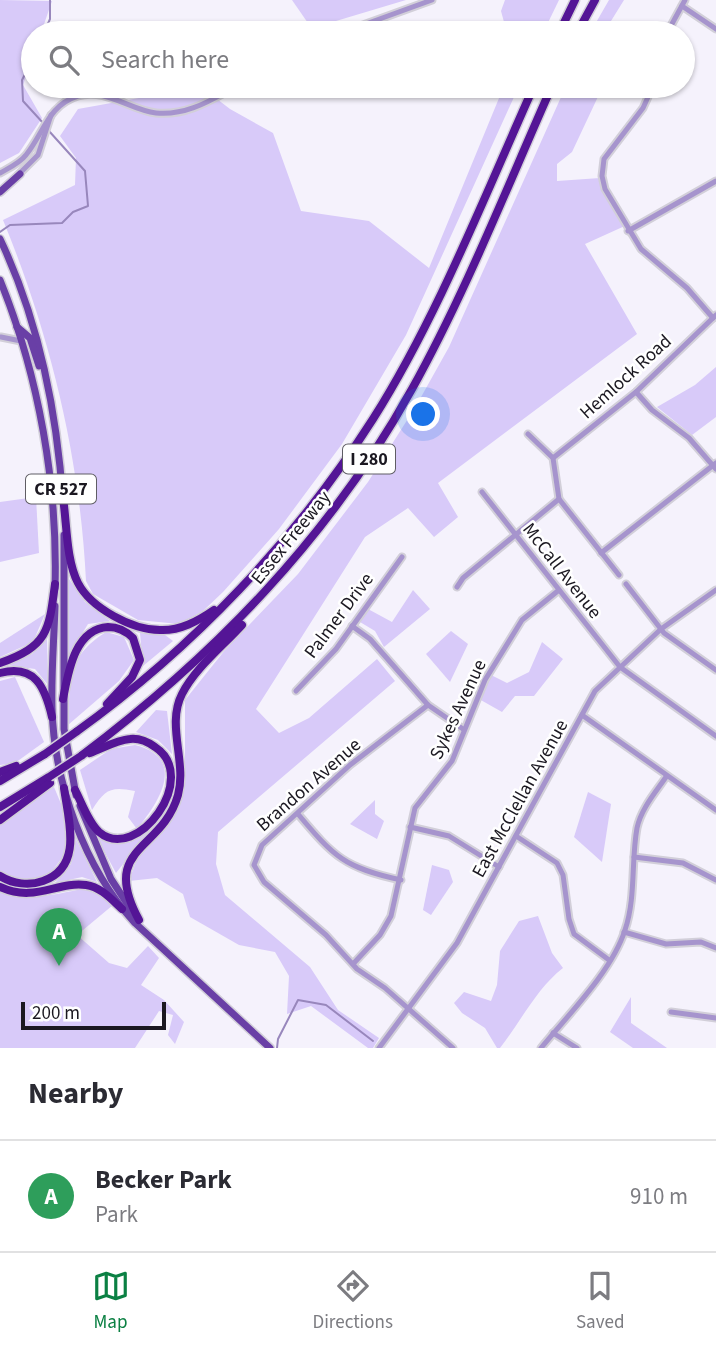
<!DOCTYPE html>
<html lang="en">
<head>
<meta charset="utf-8">
<style>
  :root { --surface:#fff; --page:#f2f2f3; --text:#2b2b33; --muted:#7c7c81; --line:#e1e1e2; --accent:#0b8043 }
  body { margin:0; font-family:"Source Sans 3",sans-serif; background:var(--page); color:var(--text) }
  .scale { position:absolute; left:21px; bottom:18px; width:145px; box-sizing:border-box; padding-left:7px; border:4px solid #1b1821; border-top:0; font-size:19px; line-height:24px; white-space:nowrap; color:#1b1821; -webkit-text-stroke:5px #fff; paint-order:stroke }
  .you { position:absolute; left:424px; top:415px; width:24px; height:24px; margin:-18px; border:5px solid #fff; border-radius:50%; background:#1a73e8; box-shadow:0 0 0 10px #1a73e833 }
  .badge { display:grid; place-items:center; width:46px; height:46px; border-radius:50%; background:var(--accent); color:#fff; font-size:23px; font-weight:700 }
  .pin { position:absolute; translate:-50% -58px; filter:drop-shadow(0 2px 4px #0008) }
  .pin::after { content:''; position:absolute; top:37px; width:24px; height:21px; background:inherit; clip-path:polygon(0 0,100% 0,50% 100%) }
  .list { margin:0; padding:0; list-style:none }
  h2 { display:flex; justify-content:space-between; align-items:center; height:91px; margin:0; padding:0 28px; font-size:30px }
  h2 small { font-size:23px; font-weight:400; color:var(--muted) }
  .list li { display:grid; grid-template-columns:46px 1fr auto; gap:21px; align-items:center; box-sizing:border-box; height:112px; padding:0 28px; border-top:2px solid var(--line) }
  .list b { display:block; font-size:26px; white-space:nowrap }
  .list p { margin:0; font-size:23px; white-space:nowrap; color:var(--muted) }
  .list em { font-size:23px; font-style:normal; color:var(--muted) }
  .icon { flex:none; width:38px; height:38px; fill:none; stroke:currentColor; stroke-width:2; stroke-linecap:round; stroke-linejoin:round }
  .map { position:relative; flex:none; width:716px; height:1048px; overflow:hidden }
  .search { position:absolute; background:var(--surface); box-shadow:0 2px 5px #0004; left:21px; right:21px; top:21px; height:77px; display:flex; align-items:center; gap:18px; box-sizing:border-box; padding:0 24px; border-radius:38px; color:var(--muted); font-size:26px }
  .sheet { height:203px; background:var(--surface) }
  nav { display:flex; justify-content:space-around; align-items:center; box-sizing:border-box; height:98px; border-top:2px solid var(--line); background:var(--surface); font-size:19px; color:var(--muted) }
  nav a { display:grid; justify-items:center; gap:4px }
  nav .on { color:var(--accent) }
  .map>svg:first-child { display:block }
  .green { fill:#d8caf9 }
  .lines { fill:none; stroke-linecap:round; stroke-linejoin:round }
  .stream { stroke:#9887bc; stroke-width:2 }
  .minor-casing { stroke:#d2cfd9; stroke-width:9 }
  .major-casing { stroke:#d2cfd9; stroke-width:10 }
  .highway-casing { stroke:#d2cfd9; stroke-width:11 }
  .minor { stroke:#a694cd; stroke-width:5 }
  .major { stroke:#693fa6; stroke-width:7 }
  .highway { stroke:#541596; stroke-width:8 }
  .highway-bridge-casing { stroke:#d2cfd9; stroke-width:11; stroke-linecap:butt }
  .highway-bridge { stroke:#541596; stroke-width:8 }
  .labels { text-anchor:middle; stroke-width:5; stroke-linejoin:round; paint-order:stroke }
  .shield { fill:#fff; stroke:#5f5d64; stroke-width:2 }
  .shield-label { font-size:18px; font-weight:bold; fill:#1b1821 }
  .street-label { font-size:19px; fill:#1b1821; stroke:#fff }
</style>
</head>
<body>
<div class="map">
<svg width="716" height="1048" viewBox="0 0 716 1048">
  <rect width="100%" height="100%" fill="#f5f2fc"/>
  <g class="green">
    <polygon points="0,0 52,1 41,33 33,33 33,56 23,85 42,118 19,153 0,163"/>
    <polygon points="292,0 406,0 316,27 310,26"/>
    <polygon points="505,0 559,0 543,33 507,33 501,11"/>
    <polygon points="609,0 624,0 611,21 608,33 590,33"/>
    <path d="M164 86H200L230 109 273 133 301 211 369 221 429 268 504 86H519L406 335 342 444 279 529 223 592 203 611 179 624 138 620 93 594 86 581C80 457 50 334 3 220L75 185 76 158 60 136 78 109 161 94Z"/>
    <polygon points="566,86 603,86 572,152 557,164 557,181 600,178 627,225 585,244 637,334 438,483 458,517 434,537 408,508 365,537 256,709 279,733 309,718 377,659 395,681 218,832 216,864 225,895 310,967 338,1010 379,1038 373,1048 368,1048 311,1006 287,1014 289,976 275,952 239,945 190,917 183,894 157,878 129,881 138,856 176,811 185,786 185,700 225,650 298,574 368,482 416,406 449,347"/>
    <polygon points="716,367 716,417 692,435 657,407 695,385"/>
    <polygon points="36,497 39,553 0,562 0,502"/>
    <polygon points="69,579 85,602 110,621 88,624 69,655"/>
    <polygon points="413,590 430,609 384,647 375,631 360,622 368,609 392,622"/>
    <polygon points="45,614 33,642 0,657 0,643"/>
    <polygon points="451,631 468,644 450,682 426,654"/>
    <path d="M106 632 124 637 134 660 119 681 68 725C71 681 65 658 106 632Z"/>
    <polygon points="140,633 165,635 173,641 143,666"/>
    <polygon points="47,639 48,685 35,669 6,665 32,654"/>
    <polygon points="542,642 563,659 534,696 515,696 502,712 479,699 491,675 507,683 529,672"/>
    <polygon points="15,677 44,742 15,763 0,765 0,681"/>
    <polygon points="156,710 167,711 172,754 158,740 136,732"/>
    <path d="M135 745C187 758 160 801 137 829L128 817 135 791C111 786 105 789 92 810L80 770 111 749Z"/>
    <polygon points="54,787 64,811 68,839 67,851 50,874 25,881 0,872 0,824 29,802"/>
    <polygon points="588,792 611,804 602,862 574,837"/>
    <polygon points="375,800 375,814 384,821 377,839 350,824"/>
    <path d="M150 830 116 873 96 836C118 844 130 840 150 830Z"/>
    <polygon points="76,839 97,882 82,877 55,883 71,864"/>
    <polygon points="432,865 449,870 453,882 431,915 423,910"/>
    <path d="M86 888 97 892 113 905 77 935 109 963 127 968 148 946 159 958 141 985 164 1000 184 1022 175 1044 168 1035 173 1015 159 1011 135 1048H0V891C28 902 58 894 86 888Z"/>
    <path d="M538 916 552 953 563 968C537 988 521 1021 500 1048H497L485 1028 462 1013 454 1003 464 992 491 1001 497 985 500 951 519 921Z"/>
    <polygon points="631,997 631,1023 667,1048 633,1048 610,1032"/>
  </g>
  <g class="lines">
    <g class="stream">
      <polyline points="44,33 50,19 50,0"/>
      <polyline points="33,59 22,80 23,101 44,124"/>
      <polyline points="0,232 10,225 62,223 73,212 88,206 85,171 49,131"/>
      <polyline points="277,1048 278,1039 298,1000 326,1005 373,1041"/>
    </g>
    <g class="minor-casing">
      <g id="minor">
        <polyline points="682,6 716,29"/>
        <polyline points="341,33 432,0"/>
        <polyline points="667,33 685,0"/>
        <polyline points="653,86 643,108 604,159 602,176 605,189 641,249 687,288 713,318"/>
        <path d="M0 173C9 168 20 163 26 155 44 133 48 105 78 96 106 88 130 110 156 113 187 116 211 100 237 86"/>
        <polyline points="18,175 38,155 51,115"/>
        <polyline points="628,231 716,181"/>
        <polyline points="1,337 21,341"/>
        <polyline points="636,392 652,410 689,438 716,469"/>
        <polyline points="528,434 553,458 559,499 619,575"/>
        <polyline points="553,458 636,392 716,315"/>
        <polyline points="482,492 620,667 716,736"/>
        <polyline points="601,553 716,463"/>
        <polyline points="626,584 664,633 716,670"/>
        <polyline points="457,587 463,578 559,499"/>
        <polyline points="352,626 370,639 428,705 463,729"/>
        <polyline points="296,691 336,649 402,557"/>
        <polyline points="428,705 350,765 262,845 254,865 264,882 326,935 357,969 385,988 453,1048"/>
        <polyline points="582,715 716,810"/>
        <path d="M298 814C334 857 345 868 401 880"/>
        <polyline points="410,827 449,836 499,867"/>
        <polyline points="516,836 557,863 563,875 569,919 574,934 609,960"/>
        <polyline points="634,857 683,863 716,880"/>
        <polyline points="624,932 666,944 701,942 716,948"/>
        <polyline points="353,964 380,935 391,916 415,808 452,761 485,680 522,620 559,590"/>
        <polyline points="671,1012 716,1018"/>
        <polyline points="553,1033 577,1048"/>
        <polyline points="379,1048 457,943 595,691 661,629 716,590"/>
        <path d="M541 1048C568 1015 612 971 625 930 636 898 631 861 637 828 641 809 655 793 666 777"/>
      </g>
    </g>
    <g class="major-casing">
      <g id="major">
        <polyline points="0,192 20,174"/>
        <path d="M0 239C39 321 57 412 63 502"/>
        <path d="M0 280C39 376 58 485 55 588"/>
        <polyline points="17,327 30,338 39,366"/>
        <polyline points="64,535 64,729 76,795"/>
        <path d="M55 606C54 640 51 674 52 708 54 782 84 868 135 923L270 1048"/>
        <polyline points="80,806 111,879 132,911"/>
      </g>
    </g>
    <g class="highway-casing">
      <g id="highway">
        <polyline points="559,33 575,0"/>
        <polyline points="577,33 595,0"/>
        <path d="M63 498C67 524 66 560 78 583 91 608 132 630 160 630 180 631 198 621 214 610"/>
        <path d="M0 663C48 646 49 631 55 584"/>
        <path d="M0 673C35 664 45 687 52 717"/>
        <path d="M63 699C68 674 74 629 108 627 118 627 126 631 133 638L140 660 132 677 107 704"/>
        <path d="M76 732C193 648 295 541 373 419 437 318 485 195 534 86"/>
        <path d="M81 756C215 655 330 537 412 389 466 292 507 187 552 86"/>
        <polyline points="0,772 16,766"/>
        <polyline points="0,781 45,754"/>
        <path d="M75 790C82 803 88 822 99 832 137 864 201 777 155 747 148 742 139 738 130 739 117 740 103 748 90 753"/>
        <polyline points="0,807 49,777"/>
        <polyline points="0,820 50,783"/>
        <path d="M0 876C13 884 29 886 43 881 84 867 68 819 64 788"/>
        <path d="M0 887C35 903 57 881 86 885 101 887 112 900 122 909"/>
        <path d="M139 920C99 846 162 852 178 795 187 762 166 725 182 694 195 668 223 646 242 625"/>
      </g>
    </g>
    <use href="#minor" class="minor"/>
    <use href="#major" class="major"/>
    <use href="#highway" class="highway"/>
    <g class="highway-bridge-casing">
      <g id="highway-bridge">
        <polyline points="45,754 76,732"/>
        <polyline points="49,777 81,756"/>
      </g>
    </g>
    <use href="#highway-bridge" class="highway-bridge"/>
  </g>
  <g class="labels">
    <g class="shield">
      <rect x="343" y="444.5" width="52" height="29" rx="5"/>
      <rect x="26" y="474.5" width="70" height="29" rx="5"/>
    </g>
    <g class="shield-label">
      <text x="369" y="465">I 280</text>
      <text x="61" y="495">CR 527</text>
    </g>
    <g class="street-label">
      <text transform="translate(625 376) rotate(-42)" y="7">Hemlock Road</text>
      <text transform="translate(290 537) rotate(-51)" y="7">Essex Freeway</text>
      <text transform="translate(563 570) rotate(52)" y="7">McCall Avenue</text>
      <text transform="translate(338 615) rotate(-53)" y="7">Palmer Drive</text>
      <text transform="translate(457 709) rotate(-65)" y="7">Sykes Avenue</text>
      <text transform="translate(308 784) rotate(-41)" y="7">Brandon Avenue</text>
      <text transform="translate(519 798) rotate(-61)" y="7">East McClellan Avenue</text>
    </g>
  </g>
</svg>
<div class="scale">200 m</div>
<div class="you"></div>
<div class="pin badge" style="left:59px;top:966px;background:#2e9e5b">A</div>
<div class="search"><svg class="icon" aria-label="search" viewBox="0 0 24 24"><circle cx="10" cy="10" r="6"/><path d="M15 15l6 6"/></svg>Search here</div>
</div>
<section class="sheet">
<h2>Nearby<small></small></h2>
<ul class="list">
<li><span class="badge" style="background:#2e9e5b">A</span><div><b>Becker Park</b><p>Park</p></div><em>910 m</em></li>
</ul>
</section>
<nav>
<a class="on"><svg class="icon" aria-label="map" viewBox="0 0 24 24"><path d="M3 6l6-2 6 2 6-2v14l-6 2-6-2-6 2zM9 4v14M15 6v14"/></svg>Map</a>
<a><svg class="icon" aria-label="directions" viewBox="0 0 24 24"><path d="M12 3l9 9-9 9-9-9zM9 14v-3h6M13 9l2 2-2 2"/></svg>Directions</a>
<a><svg class="icon" aria-label="saved" viewBox="0 0 24 24"><path d="M7 4h10v16l-5-4-5 4z"/></svg>Saved</a>
</nav>
</body>
</html>
